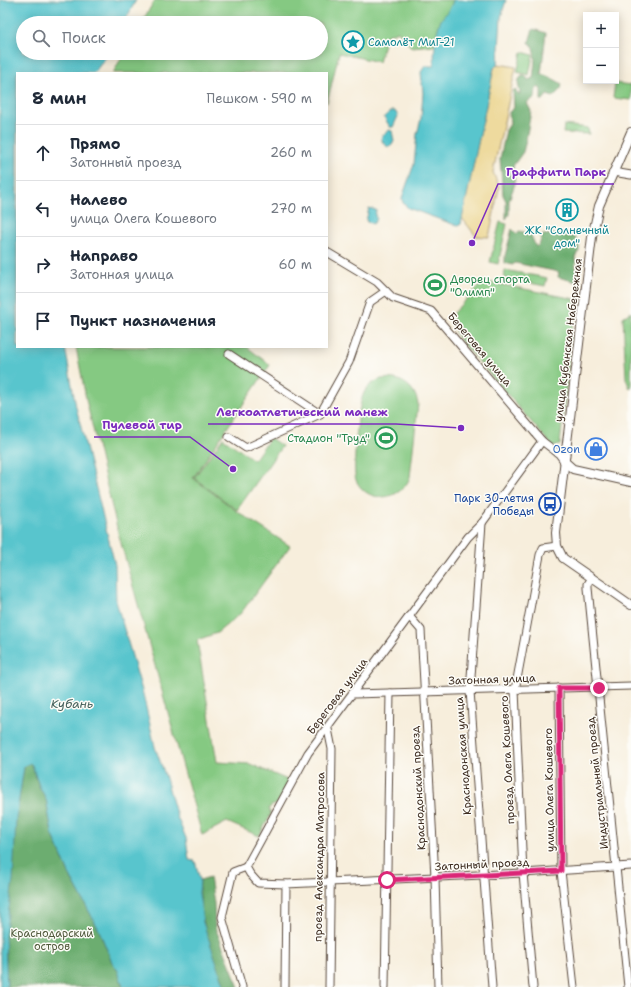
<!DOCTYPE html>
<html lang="ru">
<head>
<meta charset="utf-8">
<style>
  :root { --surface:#fff; --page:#f6f6f7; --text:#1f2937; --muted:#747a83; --line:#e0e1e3 }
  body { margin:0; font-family:"Shantell Sans",sans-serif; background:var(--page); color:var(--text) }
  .controls { position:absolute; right:12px; top:12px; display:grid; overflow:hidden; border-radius:0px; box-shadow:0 2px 10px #0003 }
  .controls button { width:36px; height:36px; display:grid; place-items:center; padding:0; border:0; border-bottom:1px solid var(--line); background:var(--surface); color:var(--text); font:20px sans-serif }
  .stop { position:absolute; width:12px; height:12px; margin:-9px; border:3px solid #db2777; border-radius:50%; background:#fff }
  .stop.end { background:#db2777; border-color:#fff; box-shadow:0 1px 4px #0008 }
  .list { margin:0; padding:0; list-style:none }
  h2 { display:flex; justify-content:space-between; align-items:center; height:52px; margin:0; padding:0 16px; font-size:17px }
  h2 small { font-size:13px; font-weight:400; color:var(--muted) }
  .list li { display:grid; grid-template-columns:26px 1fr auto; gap:12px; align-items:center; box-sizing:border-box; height:56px; padding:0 16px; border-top:1px solid var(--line) }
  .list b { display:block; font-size:15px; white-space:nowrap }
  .list p { margin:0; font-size:13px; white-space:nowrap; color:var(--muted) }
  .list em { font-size:13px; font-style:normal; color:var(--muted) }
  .icon { flex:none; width:22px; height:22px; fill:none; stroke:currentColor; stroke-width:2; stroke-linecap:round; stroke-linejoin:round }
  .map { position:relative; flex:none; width:631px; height:987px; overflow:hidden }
  .search { position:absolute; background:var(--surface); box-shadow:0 2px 10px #0003; left:16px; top:16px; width:312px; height:44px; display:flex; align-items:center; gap:10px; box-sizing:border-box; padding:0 14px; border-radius:22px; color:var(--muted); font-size:15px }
  .panel { position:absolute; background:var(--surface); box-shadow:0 2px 10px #0003; left:16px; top:72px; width:312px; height:276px; border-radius:0px }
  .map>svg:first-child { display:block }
  .green { fill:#85c982; stroke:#607a50 }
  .forest { fill:#6cad70; stroke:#546c47 }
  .sand { fill:#eeda9e; stroke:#94825e }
  .water { fill:#58c5cd; stroke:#4a7876 }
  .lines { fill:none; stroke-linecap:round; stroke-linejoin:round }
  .minor-casing { stroke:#57473a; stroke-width:9 }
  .major-casing { stroke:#57473a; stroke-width:10 }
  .minor { stroke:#fff; stroke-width:7 }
  .major { stroke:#fff; stroke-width:8 }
  .route { stroke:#db2777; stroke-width:5 }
  .labels { text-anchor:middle; stroke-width:3; stroke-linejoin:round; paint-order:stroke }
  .culture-label { font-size:11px; fill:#0d838f; stroke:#fdfcf7; text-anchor:start }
  .leisure-label { font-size:11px; fill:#27864d; stroke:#fdfcf7; text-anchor:start }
  .street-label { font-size:11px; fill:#3b2a1e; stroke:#fdfcf7 }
  .shop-label { font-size:11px; fill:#366cbe; stroke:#fdfcf7; text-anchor:end }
  .transit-label { font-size:11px; fill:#164399; stroke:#fdfcf7; text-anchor:end }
  .park-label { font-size:11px; fill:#515a3c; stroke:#fdfcf7 }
  .water-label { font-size:12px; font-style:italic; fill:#45605b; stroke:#fdfcf7 }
  .leader { fill:none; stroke:#7b2cbf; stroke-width:1.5 }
  .callout-dot { fill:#7b2cbf; stroke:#fdfcf7; stroke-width:1.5 }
  .callout-label { font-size:12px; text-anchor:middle; font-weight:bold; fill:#7b2cbf; stroke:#fdfcf7; stroke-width:3; stroke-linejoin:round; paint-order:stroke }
</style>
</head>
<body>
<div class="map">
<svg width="631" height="987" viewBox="0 0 631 987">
  <rect width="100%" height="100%" fill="#fdfcf7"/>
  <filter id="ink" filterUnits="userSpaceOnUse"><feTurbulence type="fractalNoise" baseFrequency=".025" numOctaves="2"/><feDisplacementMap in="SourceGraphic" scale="8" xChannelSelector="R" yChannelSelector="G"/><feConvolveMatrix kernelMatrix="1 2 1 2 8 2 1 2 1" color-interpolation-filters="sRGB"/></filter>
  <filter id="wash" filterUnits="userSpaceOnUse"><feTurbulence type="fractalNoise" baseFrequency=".012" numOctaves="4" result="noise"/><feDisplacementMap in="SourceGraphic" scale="16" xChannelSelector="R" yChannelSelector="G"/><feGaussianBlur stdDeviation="0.9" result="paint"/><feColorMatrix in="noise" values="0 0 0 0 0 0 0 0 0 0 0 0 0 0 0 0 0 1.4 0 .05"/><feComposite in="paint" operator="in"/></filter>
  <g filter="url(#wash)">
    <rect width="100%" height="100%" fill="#f7eedc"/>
    <g class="green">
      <polygon points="155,0 453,0 452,7 441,20 434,45 411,47 398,31 386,36 379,62 339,53 327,103 327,73 113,73 124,53 321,53 321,23 141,23"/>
      <polygon points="522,52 533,55 529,75 517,72"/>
      <polygon points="615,83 631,85 631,100 613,98"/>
      <polygon points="564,125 588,128 589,134 563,133"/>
      <polygon points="500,222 507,224 498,264 490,262"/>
      <polygon points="505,270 547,278 545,286 504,278"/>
      <polygon points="484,281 575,299 560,445 553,447 457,336 453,324 453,313"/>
      <polygon points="631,312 631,388 629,387 626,378 623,317"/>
      <polygon points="76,347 247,347 270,365 193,478 238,512 290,546 241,613 217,633 197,640 217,762 250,764 290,781 277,804 271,806 269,809 271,814 259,836 227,822 202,835 119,536 87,404"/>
      <path d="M381 379C399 376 415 385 418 404L410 477C402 501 367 505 356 480 352 470 358 405 363 395 366 387 373 382 381 379Z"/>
      <polygon points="223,438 254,460 270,438 282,446 237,510 194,478"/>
    </g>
    <g class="forest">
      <path d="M533 29 546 33 541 74C546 75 558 81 562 84L561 89 553 97 547 95 543 100H541V90L539 87 536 89 535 97 527 103 531 111 526 140 523 152 513 166 515 184 509 200V214L506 219V201L503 195 500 159 506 130 510 124 509 112 514 108 513 91 515 89 518 94H520C520 87 515 82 522 76H526L528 80 533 78C534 66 538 52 529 42Z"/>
      <polygon points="512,229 517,234 519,231 527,233 529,231 536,247 540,243 542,235 556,234 575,237 579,243 579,251 575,257 577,282 558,277 559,272 515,263 513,265 505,263 505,256"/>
      <polygon points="30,763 32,765 39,786 46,799 52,833 70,876 98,928 112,962 118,971 123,987 7,987 5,936 16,819 24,767"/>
      <path d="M210 877 214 903 215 927 239 987H225C213 953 197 917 200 880Z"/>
    </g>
    <polygon class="sand" points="498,64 516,67 493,172 499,187 489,237 476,236 462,218 494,68"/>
    <g class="water">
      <polygon points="0,0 136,0 124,23 23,23 23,53 109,53 94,73 17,73 17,347 65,347 76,407 115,565 116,601 143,694 155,747 165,775 177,817 186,838 189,860 195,861 200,880 199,893 203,922 225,987 123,987 118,971 112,962 98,928 70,876 52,833 46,799 39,786 32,765 30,763 24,767 16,819 13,881 5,936 7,987 0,987"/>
      <path d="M453 0H506L501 17 498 64 494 68 461 224 458 226 408 208 403 203 402 198 414 164 417 134 421 119 423 93 421 72 425 66H434C434 51 435 36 440 22 444 14 451 9 453 0Z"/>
      <polygon points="391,111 395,111 398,116 393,127 390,127 384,117"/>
      <polygon points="389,130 392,131 394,141 392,145 388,147 383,143 381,137"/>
      <polygon points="369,208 376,210 375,216 377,219 373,224 366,221"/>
    </g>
  </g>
  <g filter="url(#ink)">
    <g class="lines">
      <g class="minor-casing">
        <g id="minor">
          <polyline points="613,172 631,175"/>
          <polyline points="327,252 377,282 393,298 431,311 542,441 559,454 564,461"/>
          <polyline points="229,354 320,414"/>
          <polyline points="229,437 246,448 320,414 349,362 370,302 386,291"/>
          <polyline points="482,523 470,691 492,987"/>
          <polyline points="592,578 588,584 588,588 628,987"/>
          <polyline points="409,616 421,630 435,877 438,987"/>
          <polyline points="559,688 561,871 574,987"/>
          <polyline points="354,694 631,686"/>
          <polyline points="328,729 332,749 329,987"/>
          <polyline points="246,867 308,753 468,537 482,523 542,441"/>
          <polyline points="246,867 250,874 258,883 286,884 523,873 631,866"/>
          <polyline points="242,987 222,917 233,872 246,867"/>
          <polyline points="285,987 286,884"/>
          <polyline points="385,987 390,693"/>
          <polyline points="533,987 523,873 515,690 540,555 543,548 557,546"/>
        </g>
      </g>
      <g class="major-casing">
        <g id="major">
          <polyline points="631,132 599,206 592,237 556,533 557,546 563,558 631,605"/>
          <polyline points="564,461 573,469 631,482"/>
        </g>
      </g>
      <use href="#minor" class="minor"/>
      <use href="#major" class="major"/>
    </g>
  </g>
  <g class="lines" filter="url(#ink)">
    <polyline class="route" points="387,880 561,871 559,688 599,688"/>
  </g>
  <defs>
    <g id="sight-ring" transform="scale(1.15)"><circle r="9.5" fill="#fdfcf7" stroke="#0f9aa8" stroke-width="1.5"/><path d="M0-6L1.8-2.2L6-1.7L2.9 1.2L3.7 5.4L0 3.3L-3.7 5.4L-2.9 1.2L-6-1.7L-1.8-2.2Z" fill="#0f9aa8"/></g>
    <g id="building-ring" transform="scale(1.15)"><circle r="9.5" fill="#fdfcf7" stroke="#0f9aa8" stroke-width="1.5"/><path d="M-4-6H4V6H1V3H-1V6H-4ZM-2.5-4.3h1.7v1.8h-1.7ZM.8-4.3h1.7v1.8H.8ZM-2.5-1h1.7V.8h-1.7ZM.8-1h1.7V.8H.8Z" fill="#0f9aa8"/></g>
    <g id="stadium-ring" transform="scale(1.15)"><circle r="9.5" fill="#fdfcf7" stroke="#2e9e5b" stroke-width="1.5"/><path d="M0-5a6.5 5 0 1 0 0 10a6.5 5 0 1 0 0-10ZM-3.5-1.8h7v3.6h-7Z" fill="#2e9e5b"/></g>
    <g id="shop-ring" transform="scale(1.15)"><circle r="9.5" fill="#fdfcf7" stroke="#3f7fe0" stroke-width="1.5"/><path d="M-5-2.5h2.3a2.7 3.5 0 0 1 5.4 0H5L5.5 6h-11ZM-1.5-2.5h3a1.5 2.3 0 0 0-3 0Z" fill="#3f7fe0"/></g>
    <g id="bus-ring" transform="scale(1.15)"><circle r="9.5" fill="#fdfcf7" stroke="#1a4fb4" stroke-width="1.5"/><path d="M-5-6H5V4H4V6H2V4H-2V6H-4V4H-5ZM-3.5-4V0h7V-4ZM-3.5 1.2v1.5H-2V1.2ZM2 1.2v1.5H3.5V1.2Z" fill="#1a4fb4"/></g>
  </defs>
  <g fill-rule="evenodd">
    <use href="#sight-ring" x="353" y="42"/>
    <use href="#building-ring" x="567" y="210"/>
    <use href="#stadium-ring" x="435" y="285"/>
    <use href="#stadium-ring" x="386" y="438"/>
    <use href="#shop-ring" x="596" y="449"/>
    <use href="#bus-ring" x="550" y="504"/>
  </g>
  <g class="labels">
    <g class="culture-label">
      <text x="368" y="46">Самолёт МиГ-21</text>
      <text x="567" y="234" text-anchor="middle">ЖК "Солнечный<tspan x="567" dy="13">дом"</tspan></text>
    </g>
    <g class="leisure-label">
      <text x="450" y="283">Дворец спорта<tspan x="450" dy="13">"Олимп"</tspan></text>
      <text x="370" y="442" text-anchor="end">Стадион "Труд"</text>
    </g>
    <g class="street-label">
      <text transform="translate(568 340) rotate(-83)" y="4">улица Кубанская Набережная</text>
      <text transform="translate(480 349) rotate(50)" y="4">Береговая улица</text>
      <text transform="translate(492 679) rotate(-2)" y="4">Затонная улица</text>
      <text transform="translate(337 696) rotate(-53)" y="4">Береговая улица</text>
      <text transform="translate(463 756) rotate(-94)" y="4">Краснодонская улица</text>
      <text transform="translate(507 760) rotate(-93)" y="4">проезд Олега Кошевого</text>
      <text transform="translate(597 783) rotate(-96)" y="4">Индустриальный проезд</text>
      <text transform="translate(418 788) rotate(-93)" y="4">Краснодонский проезд</text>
      <text transform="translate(549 790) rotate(-91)" y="4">улица Олега Кошевого</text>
      <text transform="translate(319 857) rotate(-89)" y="4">проезд Александра Матросова</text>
      <text transform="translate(482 864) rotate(-3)" y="4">Затонный проезд</text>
    </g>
    <g class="shop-label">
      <text x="580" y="453">Ozon</text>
    </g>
    <g class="transit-label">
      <text x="534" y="502">Парк 30-летия<tspan x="534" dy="13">Победы</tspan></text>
    </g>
    <g class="park-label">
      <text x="52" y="937">Краснодарский<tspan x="52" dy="13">остров</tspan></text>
    </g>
    <g class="water-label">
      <text x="72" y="708">Кубань</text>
    </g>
  </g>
  <path class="leader" d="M472 243L498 184H614M461 428L396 424H208M233 469L190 437H94"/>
  <g class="callout-dot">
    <circle cx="472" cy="243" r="4"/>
    <circle cx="461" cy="428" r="4"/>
    <circle cx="233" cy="469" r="4"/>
  </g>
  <g class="callout-label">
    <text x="556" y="176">Граффити Парк</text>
    <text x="302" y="416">Легкоатлетический манеж</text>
    <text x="142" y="429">Пулевой тир</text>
  </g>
</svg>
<div class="controls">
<button>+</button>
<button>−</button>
</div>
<div class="stop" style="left:387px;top:880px"></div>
<div class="stop end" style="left:599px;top:688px"></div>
<div class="search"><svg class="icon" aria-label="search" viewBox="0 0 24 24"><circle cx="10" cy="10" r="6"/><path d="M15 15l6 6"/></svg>Поиск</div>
<section class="panel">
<h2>8 мин<small>Пешком · 590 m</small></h2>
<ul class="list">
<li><svg class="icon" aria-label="ahead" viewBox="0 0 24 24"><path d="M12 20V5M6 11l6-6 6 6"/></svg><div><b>Прямо</b><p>Затонный проезд</p></div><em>260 m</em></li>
<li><svg class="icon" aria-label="left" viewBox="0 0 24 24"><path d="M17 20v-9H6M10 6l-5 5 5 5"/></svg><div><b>Налево</b><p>улица Олега Кошевого</p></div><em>270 m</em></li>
<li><svg class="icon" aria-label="right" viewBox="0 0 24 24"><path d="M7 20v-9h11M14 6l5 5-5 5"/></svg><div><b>Направо</b><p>Затонная улица</p></div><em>60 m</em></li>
<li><svg class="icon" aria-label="arrive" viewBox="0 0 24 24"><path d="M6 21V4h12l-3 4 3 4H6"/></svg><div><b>Пункт назначения</b></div></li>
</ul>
</section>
</div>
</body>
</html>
